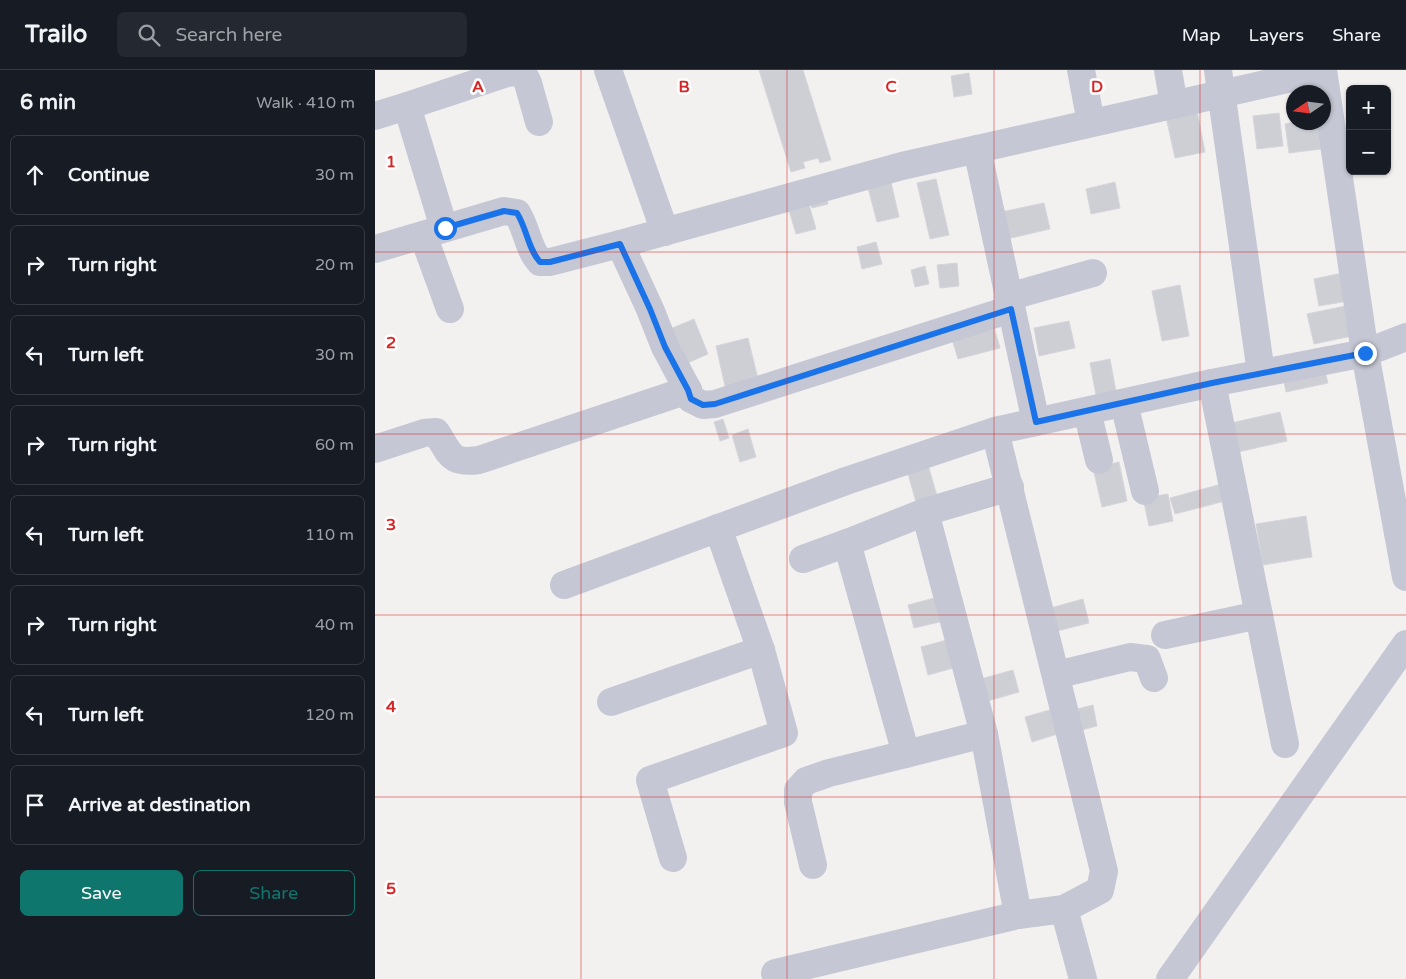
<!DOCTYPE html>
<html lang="en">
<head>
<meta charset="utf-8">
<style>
  :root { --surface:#171b24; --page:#242831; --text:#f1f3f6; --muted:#9ea1a6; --line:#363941; --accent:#0f766e }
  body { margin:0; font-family:"Varela Round",sans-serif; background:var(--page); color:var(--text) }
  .controls { position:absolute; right:15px; top:15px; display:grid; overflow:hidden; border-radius:8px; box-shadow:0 1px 4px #0004 }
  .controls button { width:45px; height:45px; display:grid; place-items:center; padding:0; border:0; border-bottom:1px solid var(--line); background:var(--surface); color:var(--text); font:25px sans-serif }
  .compass { position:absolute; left:911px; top:15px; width:45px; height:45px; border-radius:50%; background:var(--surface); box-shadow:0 1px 4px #0004; rotate:257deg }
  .stop { position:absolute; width:15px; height:15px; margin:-11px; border:4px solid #1a73e8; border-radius:50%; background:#fff }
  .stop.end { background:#1a73e8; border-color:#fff; box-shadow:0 1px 5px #0008 }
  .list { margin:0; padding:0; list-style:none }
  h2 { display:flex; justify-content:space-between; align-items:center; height:65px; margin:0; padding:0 20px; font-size:21px }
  h2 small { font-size:16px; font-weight:400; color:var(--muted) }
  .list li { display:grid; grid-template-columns:32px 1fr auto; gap:15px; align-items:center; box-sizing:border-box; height:80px; margin:0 10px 10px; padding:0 10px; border:1px solid var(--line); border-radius:8px }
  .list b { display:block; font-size:19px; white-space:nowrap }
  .list em { font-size:16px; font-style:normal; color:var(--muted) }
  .actions { display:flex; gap:10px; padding:15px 20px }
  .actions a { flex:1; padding:11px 0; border:1px solid var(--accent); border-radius:8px; text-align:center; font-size:18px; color:var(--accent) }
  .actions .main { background:var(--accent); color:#fff }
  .icon { flex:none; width:28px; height:28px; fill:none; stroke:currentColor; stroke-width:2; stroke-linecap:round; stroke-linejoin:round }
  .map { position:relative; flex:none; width:1031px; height:909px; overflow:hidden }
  header { display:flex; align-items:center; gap:30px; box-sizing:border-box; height:70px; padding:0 25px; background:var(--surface); border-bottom:1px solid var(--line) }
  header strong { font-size:24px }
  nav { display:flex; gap:28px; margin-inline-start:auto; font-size:18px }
  .search { width:350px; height:45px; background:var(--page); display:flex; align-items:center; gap:12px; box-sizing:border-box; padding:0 18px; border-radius:8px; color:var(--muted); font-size:19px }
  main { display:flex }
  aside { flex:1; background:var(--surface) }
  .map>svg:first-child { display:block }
  .building { fill:#cecfd4; stroke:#d5d5db }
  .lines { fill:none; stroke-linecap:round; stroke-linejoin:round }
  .minor { stroke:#c5c8d4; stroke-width:28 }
  .route { stroke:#1a73e8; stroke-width:6 }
  .grid { fill:none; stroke:#d62828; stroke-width:1; stroke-opacity:0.55 }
  .grid-label { font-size:16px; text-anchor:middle; font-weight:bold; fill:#d62828; stroke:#fff; stroke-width:5; stroke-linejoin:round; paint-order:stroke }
</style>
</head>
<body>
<header>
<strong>Trailo</strong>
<div class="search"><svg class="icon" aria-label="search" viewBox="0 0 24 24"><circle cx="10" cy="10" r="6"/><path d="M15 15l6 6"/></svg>Search here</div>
<nav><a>Map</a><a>Layers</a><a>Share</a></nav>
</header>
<main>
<aside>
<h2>6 min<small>Walk · 410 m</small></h2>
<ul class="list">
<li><svg class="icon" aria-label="ahead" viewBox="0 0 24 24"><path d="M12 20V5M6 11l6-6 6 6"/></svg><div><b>Continue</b></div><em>30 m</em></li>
<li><svg class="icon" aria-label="right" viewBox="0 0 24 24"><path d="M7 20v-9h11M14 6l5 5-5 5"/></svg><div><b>Turn right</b></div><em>20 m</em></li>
<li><svg class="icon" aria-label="left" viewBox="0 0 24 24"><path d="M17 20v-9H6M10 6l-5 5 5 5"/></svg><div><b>Turn left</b></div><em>30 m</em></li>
<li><svg class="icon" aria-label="right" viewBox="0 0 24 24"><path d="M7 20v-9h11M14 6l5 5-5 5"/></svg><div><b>Turn right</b></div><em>60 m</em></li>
<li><svg class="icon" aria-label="left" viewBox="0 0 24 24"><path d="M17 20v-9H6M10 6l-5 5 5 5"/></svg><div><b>Turn left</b></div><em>110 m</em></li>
<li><svg class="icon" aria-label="right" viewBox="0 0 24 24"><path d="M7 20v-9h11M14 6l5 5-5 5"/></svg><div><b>Turn right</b></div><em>40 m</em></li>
<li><svg class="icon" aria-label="left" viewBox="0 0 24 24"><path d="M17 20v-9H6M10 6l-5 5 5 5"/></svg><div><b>Turn left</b></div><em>120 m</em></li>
<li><svg class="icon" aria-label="arrive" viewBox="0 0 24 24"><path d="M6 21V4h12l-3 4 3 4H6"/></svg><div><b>Arrive at destination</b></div></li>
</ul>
<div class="actions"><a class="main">Save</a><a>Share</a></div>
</aside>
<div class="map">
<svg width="1031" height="909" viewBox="0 0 1031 909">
  <rect width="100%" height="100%" fill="#f3f1f0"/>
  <g class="building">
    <polygon points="384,0 428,0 456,90 445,93 443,88 428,92 430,98 416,102"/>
    <polygon points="594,3 597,24 579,27 576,6"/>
    <polygon points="821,36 830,82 800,88 790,42"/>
    <polygon points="904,43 908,76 882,79 878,46"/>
    <polygon points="918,52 942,52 946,79 914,83 910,54"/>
    <polygon points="515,108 524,147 502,152 492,114"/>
    <polygon points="561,109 574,165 555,169 542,113"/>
    <polygon points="740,112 745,138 716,144 711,119"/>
    <polygon points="451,123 453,134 437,138 435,127"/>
    <polygon points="433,131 441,159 421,164 413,137"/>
    <polygon points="669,133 675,159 632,169 626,142"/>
    <polygon points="501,172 507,194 487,199 482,177"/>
    <polygon points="582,193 584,216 565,218 562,195"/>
    <polygon points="550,196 554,214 540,217 536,200"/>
    <polygon points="967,203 973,231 944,236 939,209"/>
    <polygon points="805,215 814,266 787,271 777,221"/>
    <polygon points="970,236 977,266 939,274 932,244"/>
    <polygon points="319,249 333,284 310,294 295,259"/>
    <polygon points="694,251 700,278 664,286 659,258"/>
    <polygon points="618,254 625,278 583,289 576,266"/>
    <polygon points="373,268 385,317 352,325 341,276"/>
    <polygon points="735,289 742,327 722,331 715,293"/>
    <polygon points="948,294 953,313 911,322 907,302"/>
    <polygon points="905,342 912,371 863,382 856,353"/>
    <polygon points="348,349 354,368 345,371 339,352"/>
    <polygon points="373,359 381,387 365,392 357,365"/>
    <polygon points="552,391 562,426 541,432 531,397"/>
    <polygon points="744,392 752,431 727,437 718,398"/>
    <polygon points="850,413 854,430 800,444 795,428"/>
    <polygon points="793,424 798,451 774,456 768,428"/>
    <polygon points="931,446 937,487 888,495 881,454"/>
    <polygon points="567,526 573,550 539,558 533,535"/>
    <polygon points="708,529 714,553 678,562 672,539"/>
    <polygon points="579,568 586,596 553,605 546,577"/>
    <polygon points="638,600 644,622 613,631 606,609"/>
    <polygon points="718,635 722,656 707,660 702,639"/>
    <polygon points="682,638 689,662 657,672 650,647"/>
  </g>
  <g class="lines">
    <g class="minor">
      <polyline points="233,0 290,162"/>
      <polyline points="706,0 716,53"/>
      <polyline points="793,0 799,35"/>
      <polyline points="843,0 886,303"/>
      <polyline points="948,0 990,283 1031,507"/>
      <polyline points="32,36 132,3 140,2 149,5 153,13 164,52"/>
      <polyline points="0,46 32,36 69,158"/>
      <polyline points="602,79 661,352 837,313 990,283 1031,267"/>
      <polyline points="48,165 75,239"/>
      <polyline points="245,174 275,239 290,277 313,320"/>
      <path d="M0 179 129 141 142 143C152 159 153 179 165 192H175L245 174 527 96 948 1"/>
      <polyline points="633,227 718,203"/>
      <polyline points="837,313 910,674"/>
      <polyline points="749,333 770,421"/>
      <polyline points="712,341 724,390"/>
      <path d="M0 379 49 363 61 362C76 384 74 394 104 390L313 320 316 329 328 335 340 334 636 239"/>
      <polyline points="635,417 550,442 609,664 643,845"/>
      <polyline points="550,442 472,473 531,684 609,664"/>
      <polyline points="428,489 472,473"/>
      <polyline points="189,515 471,411 620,361 661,352"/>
      <polyline points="790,565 884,545"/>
      <polyline points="681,605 755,587 772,589 779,608"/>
      <polyline points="236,632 386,580"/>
      <polyline points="298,788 275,710 409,663 386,580 343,458"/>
      <polyline points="438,795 423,732 423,720 431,711 454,703 531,684"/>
      <polyline points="689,839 708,909"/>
      <polyline points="400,903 643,845 689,839 725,820 729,801 620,361"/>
      <polyline points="795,909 1031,574"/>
    </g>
  </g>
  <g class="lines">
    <path class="route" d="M70 158 129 141 142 143C152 159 153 179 165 192H175L245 174 275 239 290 277 313 320 316 329 328 335 340 334 636 239 661 352 837 313 990 283"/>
  </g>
  <path class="grid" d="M206 0V909M412 0V909M619 0V909M825 0V909M0 182H1031M0 364H1031M0 545H1031M0 727H1031"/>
  <g class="grid-label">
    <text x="103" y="22">A</text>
    <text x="309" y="22">B</text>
    <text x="516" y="22">C</text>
    <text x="722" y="22">D</text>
    <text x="16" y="97">1</text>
    <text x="16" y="278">2</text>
    <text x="16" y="460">3</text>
    <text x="16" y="642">4</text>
    <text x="16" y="824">5</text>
  </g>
</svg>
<div class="controls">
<button>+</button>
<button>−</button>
</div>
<svg class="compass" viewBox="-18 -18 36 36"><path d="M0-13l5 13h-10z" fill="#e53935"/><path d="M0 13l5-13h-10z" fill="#9ea1a6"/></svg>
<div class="stop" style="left:70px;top:158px"></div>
<div class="stop end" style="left:990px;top:283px"></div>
</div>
</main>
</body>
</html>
